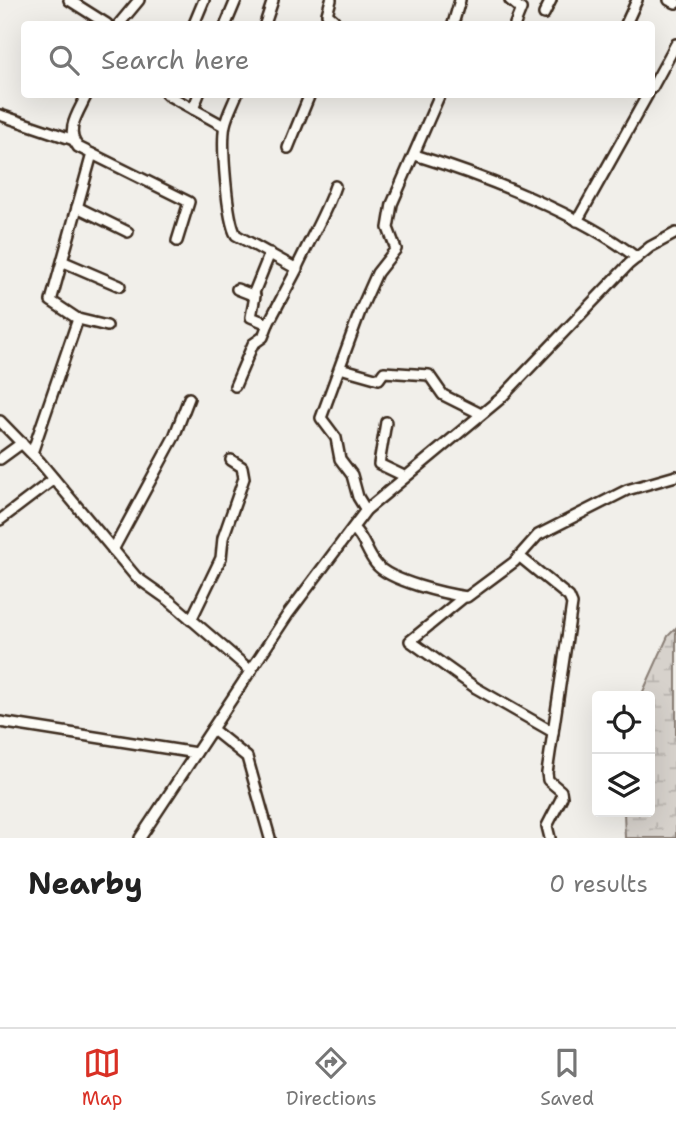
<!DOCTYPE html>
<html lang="en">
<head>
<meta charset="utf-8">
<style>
  :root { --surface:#fff; --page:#f6f6f6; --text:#222; --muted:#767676; --line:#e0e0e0; --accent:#d93025 }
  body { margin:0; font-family:"Shantell Sans",sans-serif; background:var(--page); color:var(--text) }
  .controls { position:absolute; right:21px; bottom:21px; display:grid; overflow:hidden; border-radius:7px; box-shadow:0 7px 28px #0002 }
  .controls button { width:63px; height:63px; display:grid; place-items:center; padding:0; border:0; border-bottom:2px solid var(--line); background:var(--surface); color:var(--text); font:35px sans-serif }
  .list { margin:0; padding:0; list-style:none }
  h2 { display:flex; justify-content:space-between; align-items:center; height:91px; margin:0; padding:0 28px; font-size:30px }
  h2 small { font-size:23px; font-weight:400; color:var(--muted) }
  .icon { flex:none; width:38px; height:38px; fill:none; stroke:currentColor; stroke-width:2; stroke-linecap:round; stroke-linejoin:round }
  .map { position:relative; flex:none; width:676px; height:838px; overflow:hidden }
  .search { position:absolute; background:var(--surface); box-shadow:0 7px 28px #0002; left:21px; right:21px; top:21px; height:77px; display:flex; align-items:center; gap:18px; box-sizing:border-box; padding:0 24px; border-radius:7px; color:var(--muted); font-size:26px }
  .sheet { height:189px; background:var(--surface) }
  nav { display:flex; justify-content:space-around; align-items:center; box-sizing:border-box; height:98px; border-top:2px solid var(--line); background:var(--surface); font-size:19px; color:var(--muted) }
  nav a { display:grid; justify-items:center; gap:4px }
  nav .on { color:var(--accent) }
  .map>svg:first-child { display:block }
  .wetland { fill:url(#wetland-marsh); stroke:#897e75; stroke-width:2 }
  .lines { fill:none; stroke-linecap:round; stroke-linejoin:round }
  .minor-casing { stroke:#3b2a1e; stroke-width:14 }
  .minor { stroke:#fdfcf7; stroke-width:9 }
</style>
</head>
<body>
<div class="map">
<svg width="676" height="838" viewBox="0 0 676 838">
  <defs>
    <pattern id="wetland-marsh" width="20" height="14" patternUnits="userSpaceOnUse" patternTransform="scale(1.75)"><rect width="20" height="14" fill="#d7d2cc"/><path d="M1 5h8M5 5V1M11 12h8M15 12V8" fill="none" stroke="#b9b4af"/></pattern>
  </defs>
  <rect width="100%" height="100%" fill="#f1efea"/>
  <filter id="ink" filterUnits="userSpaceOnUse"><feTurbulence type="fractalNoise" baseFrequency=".0143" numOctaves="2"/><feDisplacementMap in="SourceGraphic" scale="14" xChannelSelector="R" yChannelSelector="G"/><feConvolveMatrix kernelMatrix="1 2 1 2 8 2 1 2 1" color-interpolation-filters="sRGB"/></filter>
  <g filter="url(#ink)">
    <polygon class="wetland" points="676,628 676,838 625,838 624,812 650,812 650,696 641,696 668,636"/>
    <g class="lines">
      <g class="minor-casing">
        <g id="minor">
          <polyline points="69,0 107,24"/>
          <polyline points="331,0 327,14 334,20 335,24"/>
          <polyline points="510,0 521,9 515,24"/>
          <polyline points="669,0 676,3"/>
          <polyline points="544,14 551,0"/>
          <polyline points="119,24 139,0"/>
          <polyline points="194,24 204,0"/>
          <polyline points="226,24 236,0"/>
          <polyline points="265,24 273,0"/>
          <polyline points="453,24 460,0"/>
          <polyline points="626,24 637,0"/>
          <polyline points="652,88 676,44"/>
          <path d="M87 94C79 112 64 130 78 147L189 202 177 241"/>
          <polyline points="166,94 224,126"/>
          <path d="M237 94C233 104 227 115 225 125 221 144 227 220 236 235L297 269 268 324 251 317 255 296 237 289"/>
          <polyline points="193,109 199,94"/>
          <polyline points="0,115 71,139"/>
          <polyline points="288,148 310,94"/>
          <path d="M415 155C483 176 581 214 637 258"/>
          <polyline points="77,207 128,232"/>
          <polyline points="577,221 648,94"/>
          <polyline points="64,262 120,286"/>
          <path d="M297 267C310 239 325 215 335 186"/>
          <polyline points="253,295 270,253"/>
          <polyline points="78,319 107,326"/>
          <polyline points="340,368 379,379 384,372 429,375 443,395 481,414"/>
          <polyline points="235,386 253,344 263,337 268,324"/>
          <polyline points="0,421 40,462 136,577 170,601 251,671"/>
          <polyline points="386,422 379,464 404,476"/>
          <polyline points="32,453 78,319 51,301 92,154"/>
          <polyline points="0,459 22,443"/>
          <polyline points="366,510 358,497 352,475 340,459 336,438 321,418 361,309 377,273 396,249 388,228 392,204 440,94"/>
          <polyline points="0,520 54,479"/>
          <path d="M353 528C365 539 366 552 376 564 389 581 446 594 467 597L514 562 538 535 627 490 676 476"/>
          <polyline points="113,550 174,437 189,398"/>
          <polyline points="519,556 569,597 572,604 547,773 548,780 561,791 562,797 547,826 550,838"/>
          <polyline points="464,597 410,641 476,688 553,732"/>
          <polyline points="191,620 221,558 223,538 244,478 242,467 231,460"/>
          <polyline points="0,722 196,753"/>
          <polyline points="212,729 247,757 270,838"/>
          <polyline points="140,838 288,614 366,510 500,399 629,264 650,247 676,233"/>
        </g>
      </g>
      <use href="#minor" class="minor"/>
    </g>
  </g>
</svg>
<div class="controls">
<button><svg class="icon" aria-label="locate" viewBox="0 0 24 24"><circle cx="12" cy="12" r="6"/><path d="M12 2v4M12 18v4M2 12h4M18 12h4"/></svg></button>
<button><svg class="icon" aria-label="layers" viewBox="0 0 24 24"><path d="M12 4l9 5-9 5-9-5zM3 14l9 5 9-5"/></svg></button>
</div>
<div class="search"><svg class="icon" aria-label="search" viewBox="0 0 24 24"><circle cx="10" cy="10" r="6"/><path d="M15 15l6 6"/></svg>Search here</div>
</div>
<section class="sheet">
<h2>Nearby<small>0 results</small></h2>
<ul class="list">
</ul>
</section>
<nav>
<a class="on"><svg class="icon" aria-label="map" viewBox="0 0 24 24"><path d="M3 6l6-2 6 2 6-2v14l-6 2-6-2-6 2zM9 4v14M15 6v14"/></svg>Map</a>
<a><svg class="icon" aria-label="directions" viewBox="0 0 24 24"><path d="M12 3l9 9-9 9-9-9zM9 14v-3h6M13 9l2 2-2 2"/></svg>Directions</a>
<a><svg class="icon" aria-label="saved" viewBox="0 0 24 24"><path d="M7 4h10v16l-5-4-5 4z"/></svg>Saved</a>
</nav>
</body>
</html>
